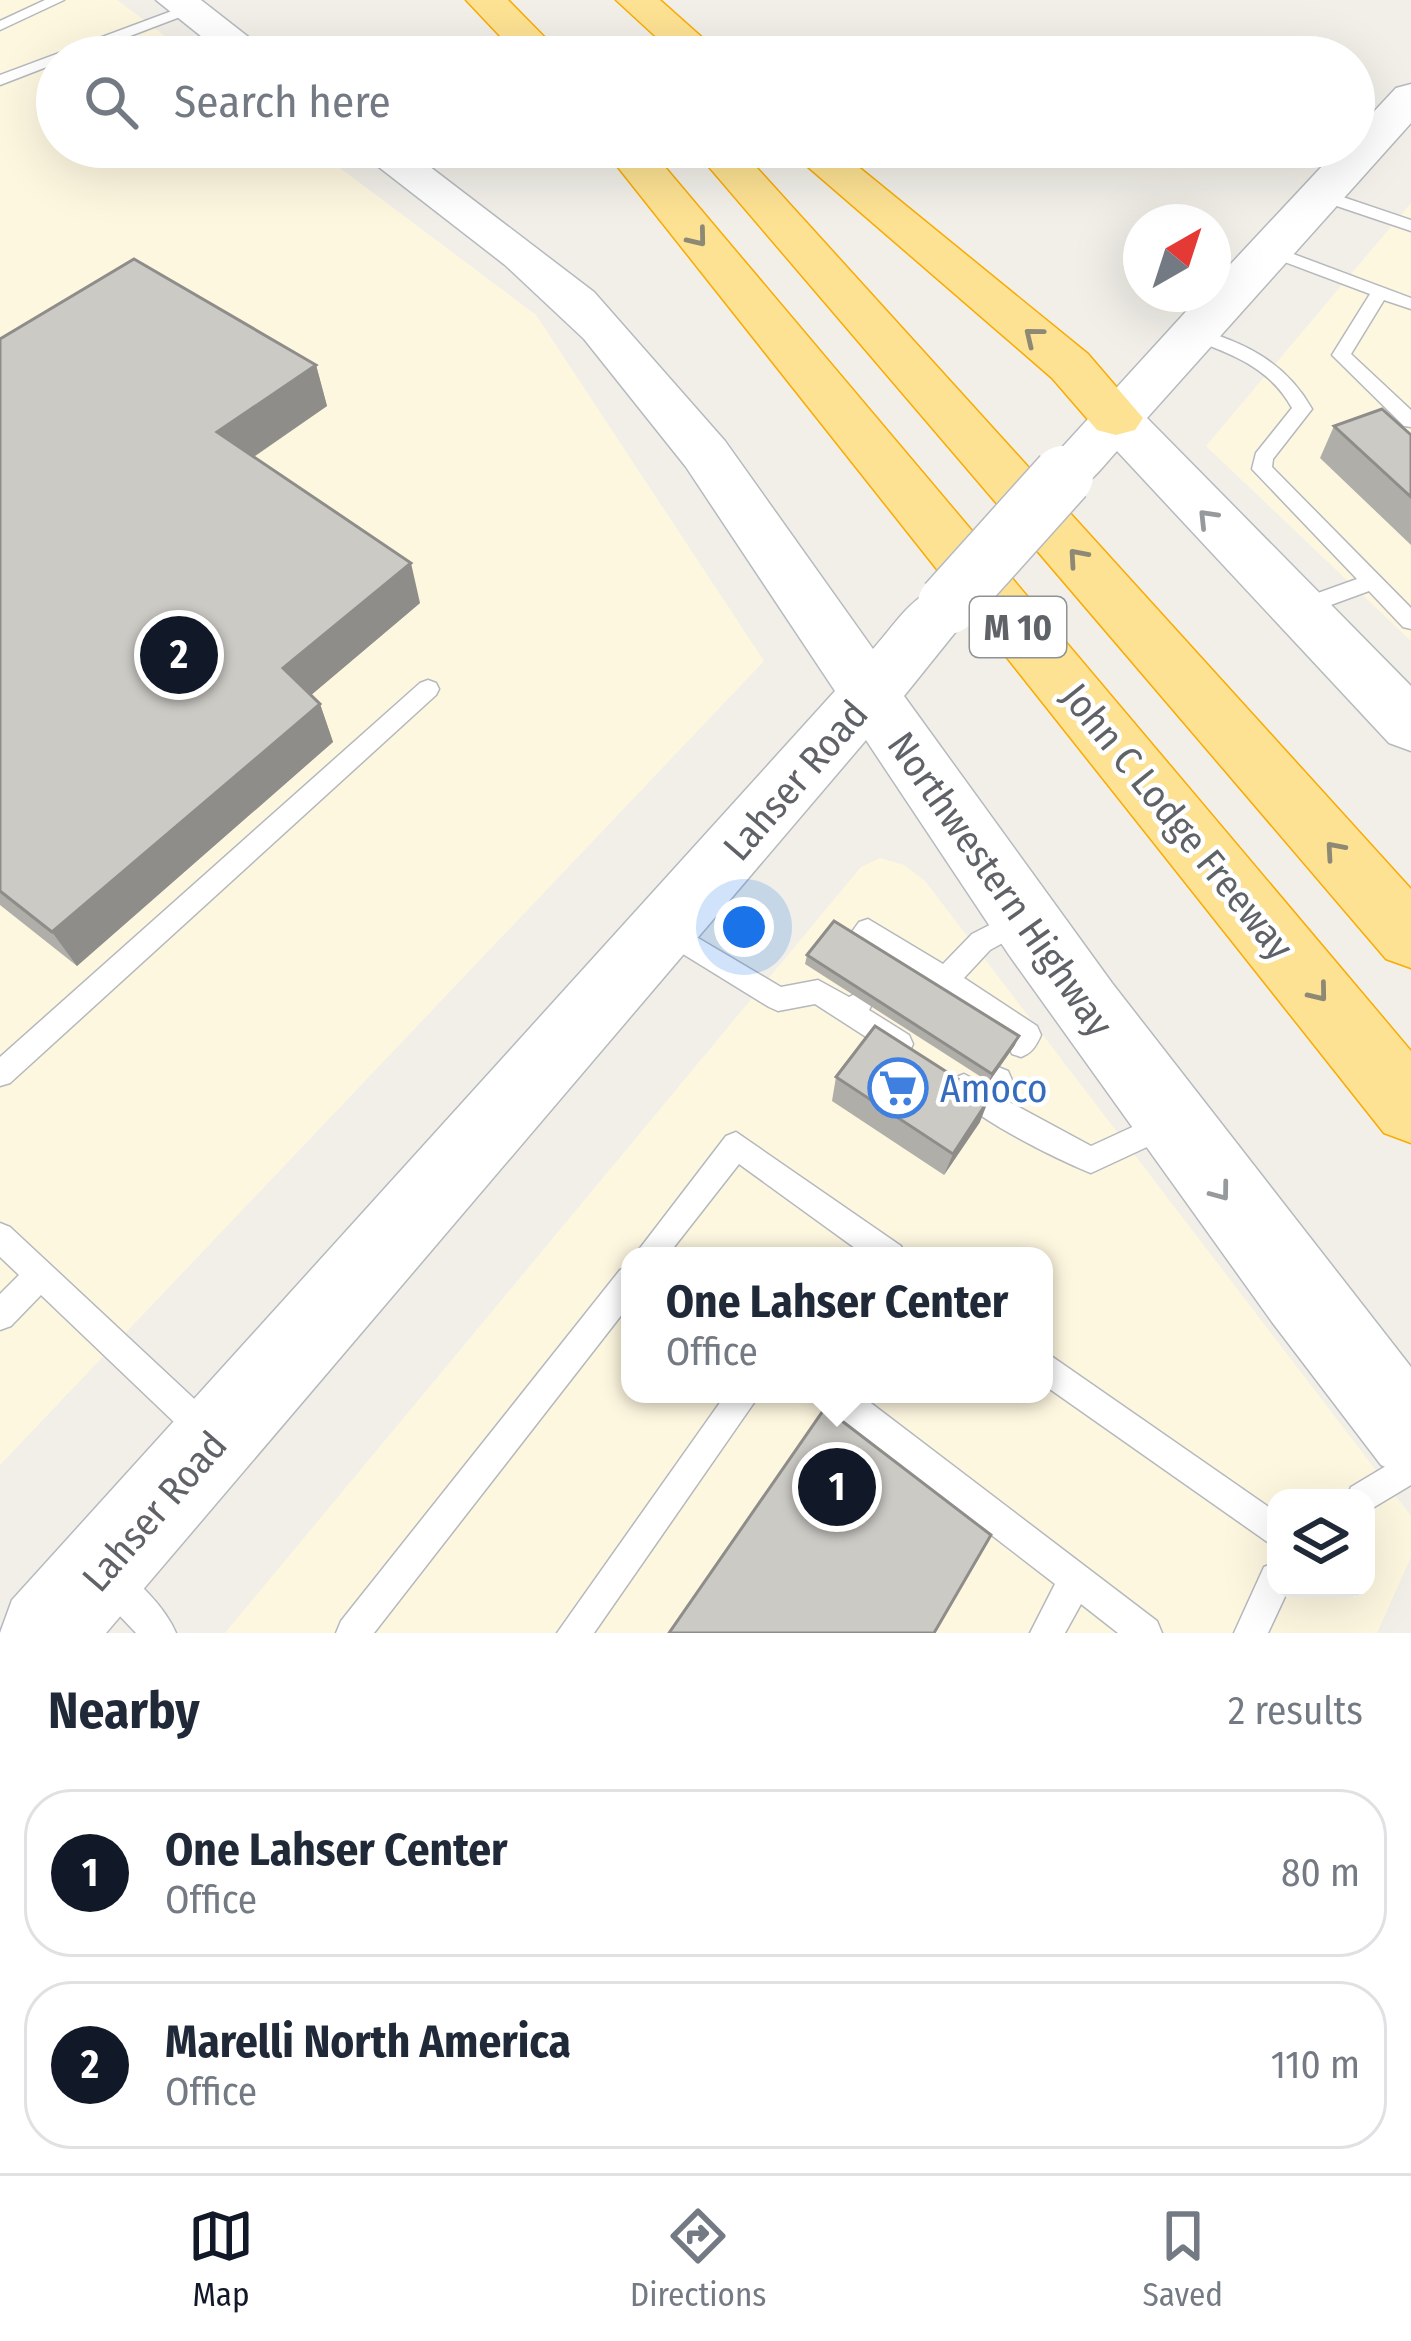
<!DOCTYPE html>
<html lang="en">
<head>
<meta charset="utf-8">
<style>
  :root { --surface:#fff; --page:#f6f6f7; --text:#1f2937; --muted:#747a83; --line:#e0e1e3; --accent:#111827 }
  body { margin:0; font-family:"Fira Sans Condensed",sans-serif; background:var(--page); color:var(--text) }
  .controls { position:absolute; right:36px; bottom:36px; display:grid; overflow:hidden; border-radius:24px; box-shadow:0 12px 48px #0002 }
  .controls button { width:108px; height:108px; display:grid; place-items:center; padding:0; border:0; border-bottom:3px solid var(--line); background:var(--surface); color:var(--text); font:60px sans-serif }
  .compass { position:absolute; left:1123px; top:204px; width:108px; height:108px; border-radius:50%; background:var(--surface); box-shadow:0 12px 48px #0002; rotate:39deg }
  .you { position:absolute; left:744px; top:927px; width:42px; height:42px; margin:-30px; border:9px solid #fff; border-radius:50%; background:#1a73e8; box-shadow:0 0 0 18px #1a73e833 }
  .badge { display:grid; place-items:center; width:78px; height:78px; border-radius:50%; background:var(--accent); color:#fff; font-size:39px; font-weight:700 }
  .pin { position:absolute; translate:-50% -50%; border:6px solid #fff; box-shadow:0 3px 12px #0006 }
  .popup { position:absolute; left:621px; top:1247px; width:432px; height:156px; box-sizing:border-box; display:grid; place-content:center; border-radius:24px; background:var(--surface); filter:drop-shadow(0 3px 9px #0005); font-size:39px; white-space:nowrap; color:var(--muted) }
  .popup b { font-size:45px; color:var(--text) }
  .popup::after { content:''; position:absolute; left:50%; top:100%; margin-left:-24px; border:24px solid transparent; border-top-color:var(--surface) }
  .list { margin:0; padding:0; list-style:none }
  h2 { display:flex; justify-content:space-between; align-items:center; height:156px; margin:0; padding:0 48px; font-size:51px }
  h2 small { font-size:39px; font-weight:400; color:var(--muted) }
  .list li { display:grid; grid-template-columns:78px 1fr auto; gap:36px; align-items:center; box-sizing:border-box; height:168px; margin:0 24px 24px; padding:0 24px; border:3px solid var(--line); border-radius:48px }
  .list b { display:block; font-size:45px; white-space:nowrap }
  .list p { margin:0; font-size:39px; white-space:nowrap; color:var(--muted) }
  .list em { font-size:39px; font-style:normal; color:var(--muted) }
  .icon { flex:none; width:66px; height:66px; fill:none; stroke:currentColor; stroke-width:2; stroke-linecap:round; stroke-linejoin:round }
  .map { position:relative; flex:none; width:1411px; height:1633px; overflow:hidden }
  .search { position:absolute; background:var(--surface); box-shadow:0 12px 48px #0002; left:36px; right:36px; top:36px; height:132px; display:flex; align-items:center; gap:30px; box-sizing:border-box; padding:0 42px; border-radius:66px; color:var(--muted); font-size:45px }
  .sheet { height:540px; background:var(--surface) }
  nav { display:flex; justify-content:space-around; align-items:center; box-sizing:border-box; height:168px; border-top:3px solid var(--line); background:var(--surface); font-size:33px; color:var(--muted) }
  nav a { display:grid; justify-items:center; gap:6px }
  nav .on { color:var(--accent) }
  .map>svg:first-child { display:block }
  .commercial { fill:#fef7e0; fill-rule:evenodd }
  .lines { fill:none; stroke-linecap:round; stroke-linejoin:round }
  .service-casing { stroke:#b5b8bc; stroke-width:3 }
  .secondary-casing { stroke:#b6babf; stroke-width:3 }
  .motorway-casing { stroke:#f9ab00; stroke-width:3 }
  .service { fill:#fff; fill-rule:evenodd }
  .secondary { fill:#fff; fill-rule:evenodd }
  .motorway { fill:#fde293; fill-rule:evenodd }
  .secondary-bridge-casing { stroke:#b6babf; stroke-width:63; stroke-linecap:butt }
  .secondary-bridge { stroke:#fff; stroke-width:60 }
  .wall { fill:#afaea9 }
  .shaded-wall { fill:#8f8d8a }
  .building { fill:#cccac5; stroke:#8f8d8a; stroke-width:3 }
  .oneway { stroke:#8e8975 }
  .oneway2 { stroke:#979a9d }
  .labels { text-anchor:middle; stroke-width:9; stroke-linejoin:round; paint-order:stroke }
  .shield { fill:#fff; stroke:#8f9295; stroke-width:3 }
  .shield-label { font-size:36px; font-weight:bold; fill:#5f6368 }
  .street-label { font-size:39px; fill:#5f6368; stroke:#fff }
  .shop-label { font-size:39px; fill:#366cbe; stroke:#fff; text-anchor:start }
</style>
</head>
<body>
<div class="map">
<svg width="1411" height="1633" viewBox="0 0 1411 1633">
  <rect width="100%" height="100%" fill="#f1efe8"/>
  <g class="commercial">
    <polygon points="0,0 117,0 193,57 57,57 57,147 312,147 536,315 764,661 0,1465"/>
    <polygon points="1411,203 1411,641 1206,446"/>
    <path d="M880 858 904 865 925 881 1411 1516V1557L1377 1633H225L861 867ZM630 1256H1044V1394H630ZM1276 1498H1366V1588H1276Z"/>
  </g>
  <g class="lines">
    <g class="service-casing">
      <g id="service">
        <polygon points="45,0 64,0 0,30 0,21"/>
        <polygon points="188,5 195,9 193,12 75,57 57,57 57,63 0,85 0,75"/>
        <polygon points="1322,190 1411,220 1411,231 1316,199 1316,191"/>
        <polygon points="1272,246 1411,298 1411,309 1384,300 1351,354 1411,410 1411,427 1404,426 1332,355 1370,294 1266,255 1263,251"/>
        <path d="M1192 327C1243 342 1285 361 1312 409L1273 459 1272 467 1411 608V629L1403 627 1369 591 1298 617 1290 615 1287 609 1290 603 1357 579 1252 469 1256 453 1292 408C1269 366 1229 353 1186 337L1183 333Z"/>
        <polygon points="428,680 436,683 439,689 436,695 10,1083 0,1086 0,1057 420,683"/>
        <path d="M1021 909 1030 912 1034 920 1030 928 990 950 964 978 1037 1026 1041 1035C1036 1046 1032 1053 1021 1057L1012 1054 1008 1045 1011 1038 990 1023 977 1032 968 1028 964 1020 969 1009 947 995 933 1004 924 1000 920 992 926 981 871 945 857 954 848 951 844 943 859 922 868 919 943 964 972 934Z"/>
        <polygon points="666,919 781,987 818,980 849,997 859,992 868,996 872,1004 869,1010 909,1035 913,1044 909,1053 900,1056 891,1053 815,1004 778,1011 769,1007 657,938 653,930 657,922"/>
        <path d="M998 1067 1008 1071 1012 1080 1002 1098 1091 1146 1165 1112 1175 1116 1179 1125 1175 1134 1091 1173C1061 1161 963 1114 950 1087L954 1078 964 1074 981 1083 988 1071Z"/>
        <polygon points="736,1132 901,1246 906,1256 866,1256 739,1164 667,1256 634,1256 726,1136"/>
        <polygon points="0,1223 10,1227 219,1422 224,1433 219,1444 208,1449 197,1444 41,1295 11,1326 0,1330 0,1294 19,1275 0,1257"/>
        <polygon points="630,1265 630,1304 374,1633 336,1633 341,1621 620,1270"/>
        <polygon points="1044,1351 1276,1512 1276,1548 1044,1385"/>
        <polygon points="726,1394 760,1394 594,1633 557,1633"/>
        <polygon points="819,1394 859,1394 1157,1621 1162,1633 1118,1633 1081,1604 1065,1633 1030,1633 1055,1584 823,1405"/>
        <polygon points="1411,1451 1411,1485 1366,1512 1366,1498 1346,1498 1351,1487"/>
        <polygon points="1276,1562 1276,1588 1289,1588 1268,1633 1234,1633 1264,1567"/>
        <path d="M111 1565C135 1575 166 1609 176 1633H136L99 1594 94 1582 99 1570Z"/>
      </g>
    </g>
    <g class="secondary-casing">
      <g id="secondary">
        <polygon points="156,0 201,0 274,57 227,57"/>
        <path d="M1411 84V123L1147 418 1411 686V751L1389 743 1117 451C1093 477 1081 500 1044 489L1036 476 1202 294H1213V283L1340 147H1354V133L1396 88Z"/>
        <path d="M353 147H404L594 292 725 441 873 649C901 618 923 575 969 589L978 604 904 696 1112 983 1411 1367V1478L1381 1465 1272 1322 1009 955 866 740 106 1633H0L12 1600 835 691 686 467 584 339 505 265Z"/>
      </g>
    </g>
    <g class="motorway-casing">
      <g id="motorway">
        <polygon points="466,0 508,0 564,57 520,57"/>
        <polygon points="616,0 660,0 724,57 678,57"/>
        <polygon points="602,147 648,147 1411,1051 1411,1143 1384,1133"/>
        <polygon points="692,147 738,147 1411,889 1411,968 1386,959"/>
        <polygon points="785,147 834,147 1088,354 1143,418 1135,430 1116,435 1097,430 1052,378"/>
      </g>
    </g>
    <use href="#service" class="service"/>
    <use href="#secondary" class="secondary"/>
    <use href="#motorway" class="motorway"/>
    <g class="secondary-bridge-casing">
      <polyline id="secondary-bridge" points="948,604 1063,476"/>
    </g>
    <use href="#secondary-bridge" class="secondary-bridge"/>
  </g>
  <g class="wall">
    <polygon points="0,339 316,365 327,406 254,457 420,603 311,695 320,704 333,742 77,966 0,905"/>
    <polygon points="1334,426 1411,435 1411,545 1320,458"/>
    <polygon points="807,955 1015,1045 989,1082 805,964"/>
    <polygon points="836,1077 980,1122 944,1175 832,1101"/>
  </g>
  <g class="shaded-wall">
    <polygon points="316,365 327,406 231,472 217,432"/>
    <polygon points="411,563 420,603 297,707 283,668"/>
    <polygon points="320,704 333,742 77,966 52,932"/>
    <polygon points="1019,1036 1015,1045 989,1082 992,1074"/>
    <polygon points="989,1099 980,1122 944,1175 953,1154"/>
  </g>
  <g class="building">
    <polygon points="134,259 316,365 217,432 411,563 283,668 320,704 52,932 0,891 0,339"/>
    <polygon points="1382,409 1411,435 1411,497 1334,426"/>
    <polygon points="834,921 1019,1036 992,1074 807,955"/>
    <polygon points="875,1026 989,1099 953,1154 836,1077"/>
    <polygon points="825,1408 991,1535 934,1633 669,1633"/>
  </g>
  <defs><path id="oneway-chevron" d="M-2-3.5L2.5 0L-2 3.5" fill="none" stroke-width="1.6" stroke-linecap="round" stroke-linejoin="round" transform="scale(3)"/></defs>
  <g class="oneway">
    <use href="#oneway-chevron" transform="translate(698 238) rotate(51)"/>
    <use href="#oneway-chevron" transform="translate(1033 336) rotate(-141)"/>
    <use href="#oneway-chevron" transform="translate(1077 557) rotate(-131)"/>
    <use href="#oneway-chevron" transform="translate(1334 850) rotate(-131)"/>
    <use href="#oneway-chevron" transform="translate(1319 993) rotate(51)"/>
  </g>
  <g class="oneway2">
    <use href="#oneway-chevron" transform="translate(1207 518) rotate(-134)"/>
    <use href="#oneway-chevron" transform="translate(1221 1192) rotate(53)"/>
  </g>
  <defs>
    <g id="supermarket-ring" transform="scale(3)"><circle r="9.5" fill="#fff" stroke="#3f7fe0" stroke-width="1.5"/><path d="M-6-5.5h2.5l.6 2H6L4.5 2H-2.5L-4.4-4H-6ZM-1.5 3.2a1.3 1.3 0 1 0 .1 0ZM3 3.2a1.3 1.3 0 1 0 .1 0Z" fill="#3f7fe0"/></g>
  </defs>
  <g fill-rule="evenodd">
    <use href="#supermarket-ring" x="898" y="1088"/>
  </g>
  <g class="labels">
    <rect class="shield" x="970" y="597" width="96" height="60" rx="9"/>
    <g class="shield-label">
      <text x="1018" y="640">M 10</text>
    </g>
    <g class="street-label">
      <text transform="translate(795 780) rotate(-49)" y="14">Lahser Road</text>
      <text transform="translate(1178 821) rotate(51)" y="14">John C Lodge Freeway</text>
      <text transform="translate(1001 884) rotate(55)" y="14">Northwestern Highway</text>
      <text transform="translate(154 1511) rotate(-49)" y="14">Lahser Road</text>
    </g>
    <g class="shop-label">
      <text x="940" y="1102">Amoco</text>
    </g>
  </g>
</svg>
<div class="controls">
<button><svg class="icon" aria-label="layers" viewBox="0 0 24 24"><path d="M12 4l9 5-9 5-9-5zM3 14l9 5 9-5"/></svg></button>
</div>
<svg class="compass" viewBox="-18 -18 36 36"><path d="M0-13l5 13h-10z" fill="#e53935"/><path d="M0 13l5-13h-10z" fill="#747a83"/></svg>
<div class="you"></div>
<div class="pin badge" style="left:837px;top:1487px">1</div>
<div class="popup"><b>One Lahser Center</b>Office</div>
<div class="pin badge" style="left:179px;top:655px">2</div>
<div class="search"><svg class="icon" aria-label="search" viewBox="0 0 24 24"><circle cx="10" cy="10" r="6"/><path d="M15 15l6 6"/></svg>Search here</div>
</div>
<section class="sheet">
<h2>Nearby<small>2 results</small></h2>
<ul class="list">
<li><span class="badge">1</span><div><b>One Lahser Center</b><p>Office</p></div><em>80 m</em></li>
<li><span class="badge">2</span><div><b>Marelli North America</b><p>Office</p></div><em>110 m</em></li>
</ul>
</section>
<nav>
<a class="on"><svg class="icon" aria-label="map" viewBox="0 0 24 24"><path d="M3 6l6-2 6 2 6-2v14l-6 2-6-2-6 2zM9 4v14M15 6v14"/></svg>Map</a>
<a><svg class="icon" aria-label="directions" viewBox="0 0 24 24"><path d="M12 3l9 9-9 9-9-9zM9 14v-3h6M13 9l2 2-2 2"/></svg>Directions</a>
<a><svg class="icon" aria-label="saved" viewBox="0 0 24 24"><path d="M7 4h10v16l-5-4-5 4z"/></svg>Saved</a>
</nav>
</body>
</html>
